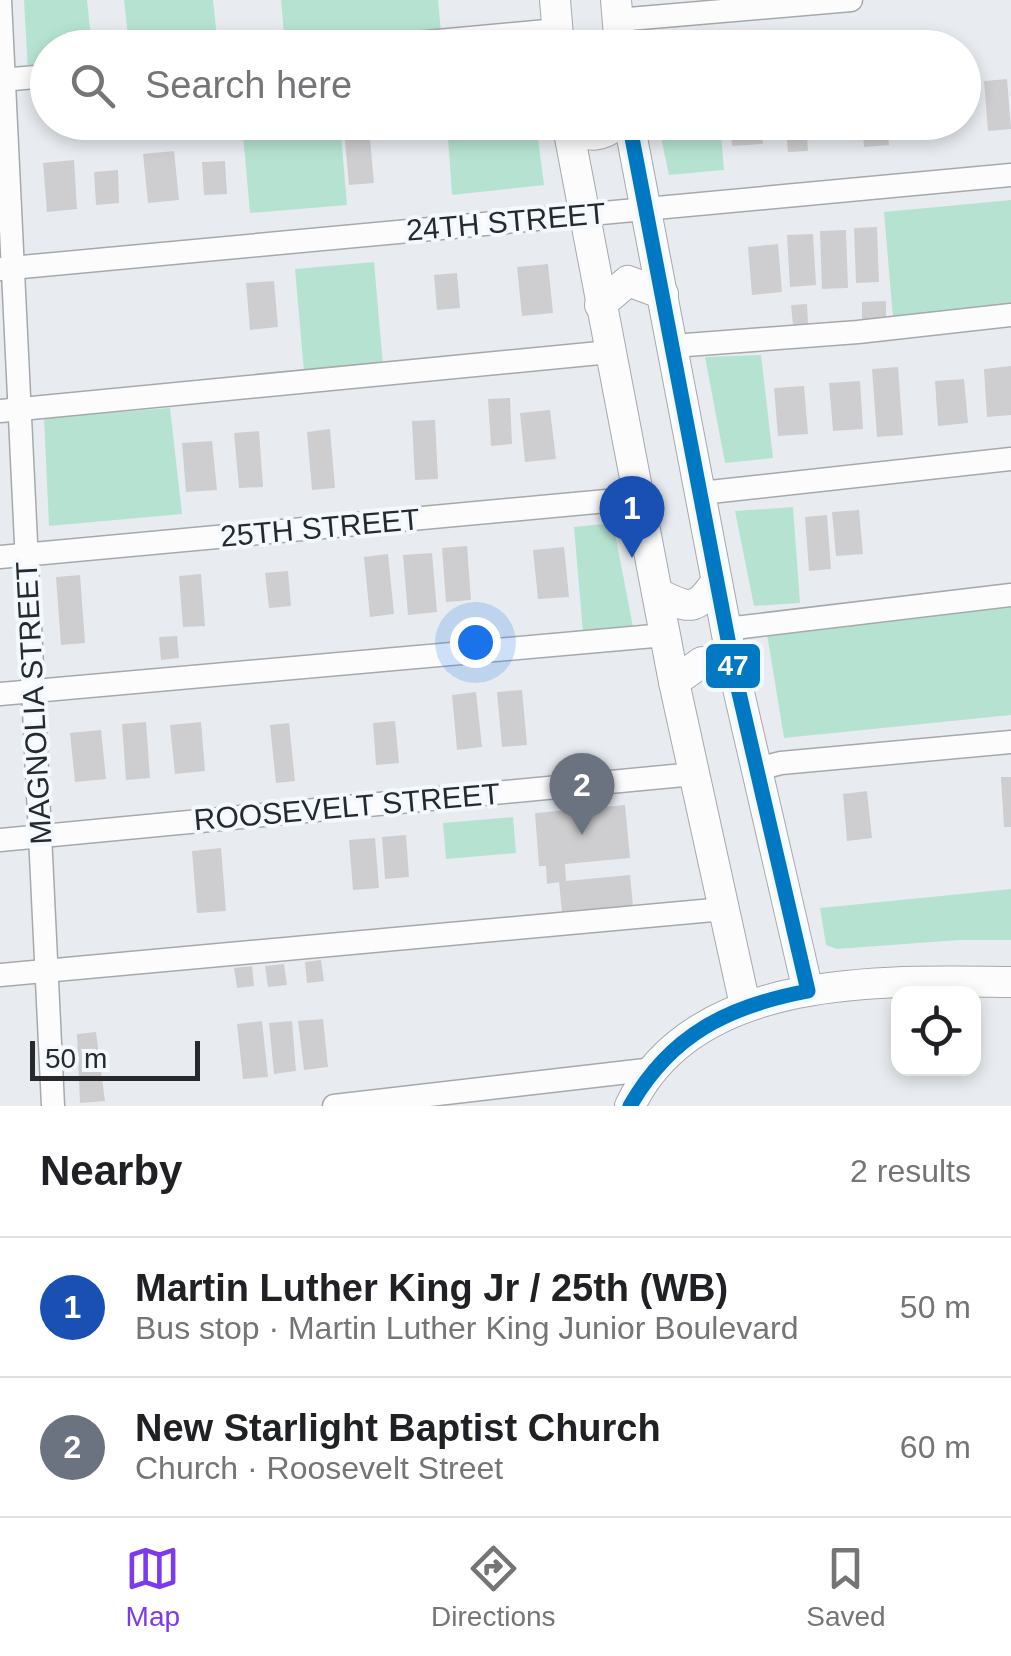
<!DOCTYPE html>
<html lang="en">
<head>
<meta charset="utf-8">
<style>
  :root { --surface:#fff; --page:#f6f6f6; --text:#202124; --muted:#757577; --line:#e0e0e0; --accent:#7c3aed }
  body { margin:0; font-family:Helvetica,sans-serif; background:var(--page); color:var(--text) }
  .controls { position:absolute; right:30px; bottom:30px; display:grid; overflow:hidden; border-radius:20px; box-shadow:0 5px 15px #0003 }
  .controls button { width:90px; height:90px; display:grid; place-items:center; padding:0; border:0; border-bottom:2px solid var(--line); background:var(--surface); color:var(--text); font:50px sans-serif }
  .scale { position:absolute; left:30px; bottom:25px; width:170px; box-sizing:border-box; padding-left:10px; border:5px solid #272a2d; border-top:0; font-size:28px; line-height:35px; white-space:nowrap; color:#272a2d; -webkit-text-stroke:8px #f3f9ff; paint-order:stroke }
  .you { position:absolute; left:475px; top:642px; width:35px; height:35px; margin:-25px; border:8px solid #fff; border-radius:50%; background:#1a73e8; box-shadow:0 0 0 15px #1a73e833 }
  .badge { display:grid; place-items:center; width:65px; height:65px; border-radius:50%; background:var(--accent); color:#fff; font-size:32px; font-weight:700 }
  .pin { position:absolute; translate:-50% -82px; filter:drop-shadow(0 2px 5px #0008) }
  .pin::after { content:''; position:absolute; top:52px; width:35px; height:30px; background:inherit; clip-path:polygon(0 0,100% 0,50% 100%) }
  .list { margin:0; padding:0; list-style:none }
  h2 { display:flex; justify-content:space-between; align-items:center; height:130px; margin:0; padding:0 40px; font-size:42px }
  h2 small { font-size:32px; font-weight:400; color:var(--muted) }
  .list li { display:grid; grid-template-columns:65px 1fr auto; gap:30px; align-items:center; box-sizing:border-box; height:140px; padding:0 40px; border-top:2px solid var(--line) }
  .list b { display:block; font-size:38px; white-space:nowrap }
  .list p { margin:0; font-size:32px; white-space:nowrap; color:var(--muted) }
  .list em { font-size:32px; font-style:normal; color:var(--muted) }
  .icon { flex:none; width:55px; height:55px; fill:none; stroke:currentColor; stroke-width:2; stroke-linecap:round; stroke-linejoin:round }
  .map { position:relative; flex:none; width:1011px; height:1106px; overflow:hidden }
  .search { position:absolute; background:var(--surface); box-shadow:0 5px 15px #0003; left:30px; right:30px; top:30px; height:110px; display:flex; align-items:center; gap:25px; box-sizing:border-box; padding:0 35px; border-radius:55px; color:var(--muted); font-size:38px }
  .sheet { height:410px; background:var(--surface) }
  nav { display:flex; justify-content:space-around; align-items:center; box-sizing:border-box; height:140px; border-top:2px solid var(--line); background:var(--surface); font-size:28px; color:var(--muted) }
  nav a { display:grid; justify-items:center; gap:5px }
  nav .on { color:var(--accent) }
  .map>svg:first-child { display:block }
  .green { fill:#b6e3d1 }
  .building { fill:#ceced0 }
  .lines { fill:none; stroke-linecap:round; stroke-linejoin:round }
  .minor-casing { stroke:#a5a9ac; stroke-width:25 }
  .major-casing { stroke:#a5a9ac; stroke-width:32 }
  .minor { stroke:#fcfcfd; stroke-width:22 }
  .major { stroke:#fcfcfd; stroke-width:30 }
  .bus-1-casing { stroke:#f3f9ff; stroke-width:22 }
  .bus-1 { stroke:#0079c2; stroke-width:15 }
  .labels { text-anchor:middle; stroke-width:8; stroke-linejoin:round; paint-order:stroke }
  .street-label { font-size:30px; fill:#272a2d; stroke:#f3f9ff }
  .line-badge { stroke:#f3f9ff; stroke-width:4 }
  .badge-label { font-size:28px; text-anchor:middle; font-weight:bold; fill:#fff }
</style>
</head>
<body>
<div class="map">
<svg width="1011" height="1106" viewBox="0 0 1011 1106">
  <rect width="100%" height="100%" fill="#e8ecf0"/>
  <g class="green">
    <polygon points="24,0 87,0 92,47 48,48 47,70 28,72"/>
    <polygon points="124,0 213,0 218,47 129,47"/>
    <polygon points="281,0 438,0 441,32 285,45"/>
    <polygon points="713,31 714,47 648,47 647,35"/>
    <polygon points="242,123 340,123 347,205 250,213"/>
    <polygon points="447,123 536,123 544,185 452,195"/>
    <polygon points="658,123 720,123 724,170 669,175"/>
    <polygon points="1011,200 1011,308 893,318 884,212"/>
    <polygon points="374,262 383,365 304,372 295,269"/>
    <polygon points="761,355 773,458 725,463 705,357"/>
    <polygon points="170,408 182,514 49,526 44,418"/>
    <polygon points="793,507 800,603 754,606 735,511"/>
    <polygon points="613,523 633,627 583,633 574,527"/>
    <polygon points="1011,605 1011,715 784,738 767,634"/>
    <polygon points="513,817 516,853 446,859 443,823"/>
    <polygon points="1011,889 1011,940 959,940 837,949 826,945 820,908"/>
  </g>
  <g class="building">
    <polygon points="1007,79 1011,129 988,131 984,81"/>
    <polygon points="730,122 761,122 763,144 732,146"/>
    <polygon points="785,122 806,122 808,151 788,152"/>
    <polygon points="862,122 887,122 889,145 864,147"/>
    <polygon points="914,122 938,122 939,137 915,139"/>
    <polygon points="369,128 374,183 349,185 344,130"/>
    <polygon points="174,151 179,200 148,203 143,154"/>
    <polygon points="74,160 77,209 47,212 43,163"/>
    <polygon points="225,161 227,194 204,195 202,162"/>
    <polygon points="118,170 119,203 96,205 94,172"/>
    <polygon points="877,227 879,282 856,283 854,228"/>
    <polygon points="846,230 848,288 822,289 820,231"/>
    <polygon points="813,234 816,285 790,287 787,235"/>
    <polygon points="778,244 782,292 752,295 748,247"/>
    <polygon points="548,264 553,313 522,316 517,267"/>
    <polygon points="457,273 460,308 437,310 434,275"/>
    <polygon points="274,281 278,327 250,330 246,283"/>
    <polygon points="886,301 886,319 862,320 862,302"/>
    <polygon points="807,304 808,324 793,325 791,305"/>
    <polygon points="1011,366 1011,415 987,417 984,369"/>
    <polygon points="898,367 903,435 877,437 872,369"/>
    <polygon points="964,379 968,423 938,426 935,381"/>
    <polygon points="860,381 863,429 833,431 829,383"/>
    <polygon points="804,386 808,434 778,436 774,388"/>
    <polygon points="510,398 512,444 491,446 488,399"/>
    <polygon points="550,410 556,459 525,462 520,413"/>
    <polygon points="435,420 438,479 415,480 412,421"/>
    <polygon points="330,429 335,488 312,490 307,432"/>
    <polygon points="259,431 263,487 239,488 234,433"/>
    <polygon points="212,441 217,490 186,492 182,443"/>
    <polygon points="859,510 863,554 836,556 832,512"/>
    <polygon points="827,515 831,569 809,571 805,517"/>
    <polygon points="467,546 471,600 446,602 442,548"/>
    <polygon points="564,547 569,597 538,599 533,550"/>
    <polygon points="432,553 437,612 408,615 403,555"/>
    <polygon points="388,554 394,614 370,617 364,557"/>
    <polygon points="288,571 291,606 269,608 265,573"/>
    <polygon points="201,574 205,626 183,627 179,576"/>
    <polygon points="80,575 85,643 61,645 56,577"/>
    <polygon points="177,636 179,658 161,660 159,637"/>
    <polygon points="522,690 527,745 502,747 497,692"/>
    <polygon points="476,692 482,747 457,750 452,695"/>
    <polygon points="395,721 399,763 376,765 373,723"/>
    <polygon points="146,722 150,778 126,780 122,724"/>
    <polygon points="201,722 205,771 175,774 170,725"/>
    <polygon points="289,723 295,781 276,783 270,725"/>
    <polygon points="101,730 106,779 75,782 70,733"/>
    <polygon points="1001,777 1011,777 1011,827 1004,827"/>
    <polygon points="867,791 872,838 847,841 843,794"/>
    <polygon points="625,805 630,858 565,864 566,881 630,875 633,906 562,912 559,882 547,884 546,866 539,866 535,813"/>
    <polygon points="406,835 409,877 385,879 382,837"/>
    <polygon points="375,838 379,888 353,890 349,840"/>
    <polygon points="221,848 226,911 197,913 192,851"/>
    <polygon points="321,960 324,981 307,983 305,962"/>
    <polygon points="284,964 287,985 268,987 265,966"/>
    <polygon points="252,966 254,986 237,988 234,968"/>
    <polygon points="323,1019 328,1067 304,1070 298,1021"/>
    <polygon points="262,1021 268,1077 243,1079 237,1024"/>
    <polygon points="292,1021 296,1071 274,1074 269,1023"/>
    <polygon points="96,1032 105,1101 80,1103 77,1034"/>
  </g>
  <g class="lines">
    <g class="minor-casing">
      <g id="minor">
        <polyline points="0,0 53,1106"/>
        <polyline points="617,20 851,0"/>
        <polyline points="362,48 557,30"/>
        <polyline points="0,80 48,76"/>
        <polyline points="0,269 1011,175"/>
        <polyline points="673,346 858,332 1011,315"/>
        <polyline points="0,411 610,352"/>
        <polyline points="701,493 1011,459"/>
        <polyline points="0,557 639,498"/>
        <polyline points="726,629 1011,595"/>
        <polyline points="0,694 665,635"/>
        <polyline points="757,769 781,763 1011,742"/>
        <polyline points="0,840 694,774"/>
        <polyline points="0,975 724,909"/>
        <polyline points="334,1106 654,1069"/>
      </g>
    </g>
    <g class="major-casing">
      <g id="major">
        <polyline points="555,0 559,48"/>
        <polyline points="616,0 620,48"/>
        <polyline points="567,122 674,682 745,1005"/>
        <polyline points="629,122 734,671 808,991"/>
        <path d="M567 127C591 138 600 138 621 122"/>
        <polyline points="600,305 628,281 663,294"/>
        <path d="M657 593C689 609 695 612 716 582"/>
        <polyline points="674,682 702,662 734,671"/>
        <path d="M630 1106C694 971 886 981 1011 982"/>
      </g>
    </g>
    <use href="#minor" class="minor"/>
    <use href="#major" class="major"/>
    <g class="bus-1-casing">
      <path id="bus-1" d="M629 122 734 671 808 991C729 1006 671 1034 630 1106"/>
    </g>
    <use href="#bus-1" class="bus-1"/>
  </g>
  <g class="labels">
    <g class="street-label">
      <text transform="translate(506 222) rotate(-5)" y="10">24TH STREET</text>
      <text transform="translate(320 528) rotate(-5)" y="10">25TH STREET</text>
      <text transform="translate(34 703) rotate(-93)" y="10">MAGNOLIA STREET</text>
      <text transform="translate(347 807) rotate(-5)" y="10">ROOSEVELT STREET</text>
    </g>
  </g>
  <rect class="line-badge" x="704" y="642" width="58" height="48" rx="10" fill="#0079c2"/>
  <g class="badge-label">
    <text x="733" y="675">47</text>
  </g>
</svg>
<div class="controls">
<button><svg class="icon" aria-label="locate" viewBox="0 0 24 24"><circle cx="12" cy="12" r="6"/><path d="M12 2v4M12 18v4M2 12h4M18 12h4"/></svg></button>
</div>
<div class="scale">50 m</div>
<div class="you"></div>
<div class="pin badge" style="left:632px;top:558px;background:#1a4fb4">1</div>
<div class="pin badge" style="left:582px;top:835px;background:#6b7280">2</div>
<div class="search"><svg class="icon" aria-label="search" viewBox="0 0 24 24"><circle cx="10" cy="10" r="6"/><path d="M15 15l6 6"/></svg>Search here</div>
</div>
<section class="sheet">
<h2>Nearby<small>2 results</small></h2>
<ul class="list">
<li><span class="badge" style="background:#1a4fb4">1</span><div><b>Martin Luther King Jr / 25th (WB)</b><p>Bus stop · Martin Luther King Junior Boulevard</p></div><em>50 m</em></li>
<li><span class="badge" style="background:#6b7280">2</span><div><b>New Starlight Baptist Church</b><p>Church · Roosevelt Street</p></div><em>60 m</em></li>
</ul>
</section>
<nav>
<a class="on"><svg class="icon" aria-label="map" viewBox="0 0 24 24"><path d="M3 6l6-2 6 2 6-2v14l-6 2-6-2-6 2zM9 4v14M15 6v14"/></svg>Map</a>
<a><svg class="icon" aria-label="directions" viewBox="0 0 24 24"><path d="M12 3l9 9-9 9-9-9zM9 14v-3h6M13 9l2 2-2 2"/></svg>Directions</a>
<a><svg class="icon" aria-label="saved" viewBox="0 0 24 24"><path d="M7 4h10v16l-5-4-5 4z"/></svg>Saved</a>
</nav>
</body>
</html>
